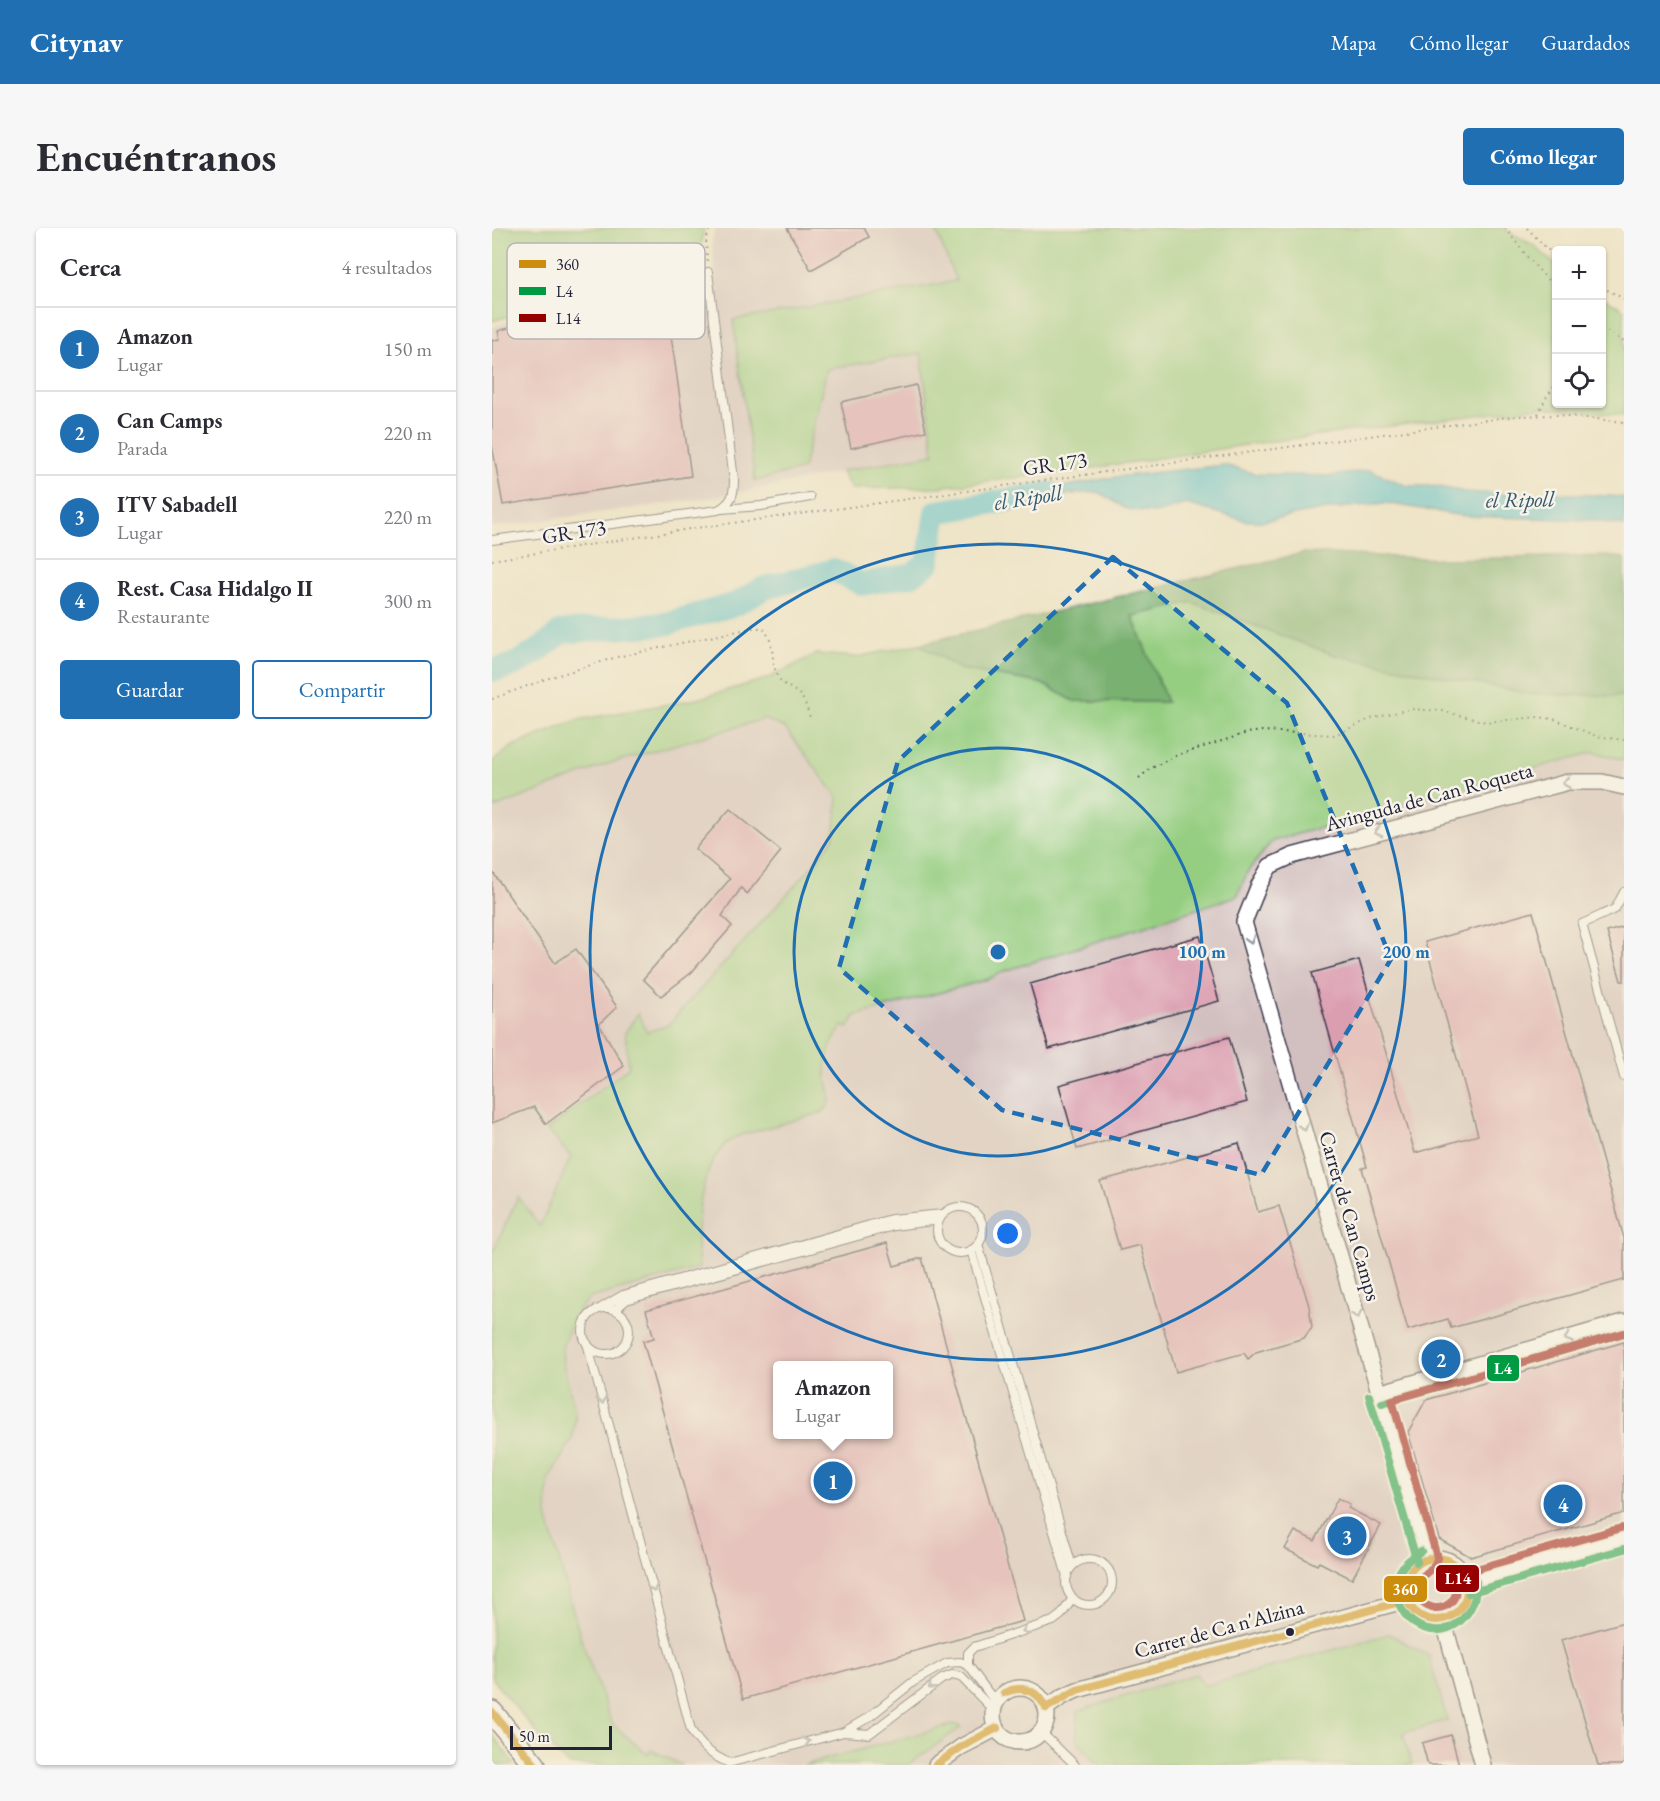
<!DOCTYPE html>
<html lang="es">
<head>
<meta charset="utf-8">
<style>
  :root { --surface:#fff; --page:#f7f7f7; --text:#2b2b33; --muted:#7c7c81; --line:#e1e1e2; --accent:#1f6fb2 }
  body { margin:0; font-family:"EB Garamond",serif; background:var(--page); color:var(--text) }
  .controls { position:absolute; right:18px; top:18px; display:grid; overflow:hidden; border-radius:6px; box-shadow:0 2px 4px #0004 }
  .controls button { width:54px; height:54px; display:grid; place-items:center; padding:0; border:0; border-bottom:2px solid var(--line); background:var(--surface); color:var(--text); font:30px sans-serif }
  .scale { position:absolute; left:18px; bottom:15px; width:102px; box-sizing:border-box; padding-left:6px; border:3px solid #22223b; border-top:0; font-size:16px; line-height:21px; white-space:nowrap; color:#22223b; -webkit-text-stroke:4px #f7f3e8; paint-order:stroke }
  .you { position:absolute; left:516px; top:1006px; width:21px; height:21px; margin:-15px; border:4px solid #fff; border-radius:50%; background:#1a73e8; box-shadow:0 0 0 9px #1a73e833 }
  .badge { display:grid; place-items:center; width:39px; height:39px; border-radius:50%; background:var(--accent); color:#fff; font-size:20px; font-weight:700 }
  .pin { position:absolute; translate:-50% -50%; border:3px solid #fff; box-shadow:0 2px 6px #0006 }
  .popup { position:absolute; left:281px; top:1133px; width:120px; height:78px; box-sizing:border-box; display:grid; place-content:center; border-radius:6px; background:var(--surface); filter:drop-shadow(0 2px 4px #0005); font-size:20px; white-space:nowrap; color:var(--muted) }
  .popup b { font-size:22px; color:var(--text) }
  .popup::after { content:''; position:absolute; left:50%; top:100%; margin-left:-12px; border:12px solid transparent; border-top-color:var(--surface) }
  .list { margin:0; padding:0; list-style:none }
  h2 { display:flex; justify-content:space-between; align-items:center; height:78px; margin:0; padding:0 24px; font-size:26px }
  h2 small { font-size:20px; font-weight:400; color:var(--muted) }
  .list li { display:grid; grid-template-columns:39px 1fr auto; gap:18px; align-items:center; box-sizing:border-box; height:84px; padding:0 24px; border-top:2px solid var(--line) }
  .list b { display:block; font-size:22px; white-space:nowrap }
  .list p { margin:0; font-size:20px; white-space:nowrap; color:var(--muted) }
  .list em { font-size:20px; font-style:normal; color:var(--muted) }
  .actions { display:flex; gap:12px; padding:18px 24px }
  .actions a { flex:1; padding:14px 0; border:2px solid var(--accent); border-radius:6px; text-align:center; font-size:21px; color:var(--accent) }
  .actions .main { background:var(--accent); color:#fff }
  .icon { flex:none; width:33px; height:33px; fill:none; stroke:currentColor; stroke-width:2; stroke-linecap:round; stroke-linejoin:round }
  .map { position:relative; flex:none; width:1132px; height:1537px; overflow:hidden; border-radius:6px }
  header { display:flex; align-items:center; gap:36px; box-sizing:border-box; height:84px; padding:0 30px; background:var(--accent); color:#fff }
  header strong { font-size:28px }
  nav { display:flex; gap:33px; margin-inline-start:auto; font-size:21px }
  .intro { display:flex; align-items:center; justify-content:space-between; box-sizing:border-box; height:144px; padding:0 36px }
  h1 { margin:0; font-size:42px }
  .button { padding:15px 27px; border-radius:6px; background:var(--accent); color:#fff; font-size:21px; font-weight:700 }
  main { display:flex; gap:36px; padding:0 36px }
  aside { flex:1; background:var(--surface); border-radius:6px; box-shadow:0 2px 4px #0004 }
  .map>svg:first-child { display:block }
  .industrial { fill:#d2bfc0; fill-rule:evenodd }
  .green { fill:#95ce81; stroke:#5c785e; stroke-width:1.5 }
  .forest { fill:#78b16f; stroke:#4d6a55; stroke-width:1.5 }
  .water { fill:#56c2d0; stroke:#3c7286; stroke-width:1.5 }
  .lines { fill:none; stroke-linecap:round; stroke-linejoin:round }
  .river { stroke:#56c2d0; stroke-width:24 }
  .building { fill:#db9eb1; fill-rule:evenodd }
  .lane-casing { stroke:#413f50; stroke-width:10 }
  .street-casing { stroke:#413f50; stroke-width:18 }
  .secondary-casing { stroke:#413f50; stroke-width:24 }
  .path { stroke:#413f50; stroke-width:2; stroke-dasharray:1.5 4.5; stroke-linecap:butt }
  .lane { stroke:#fff; stroke-width:8 }
  .street { stroke:#fff; stroke-width:15 }
  .secondary { stroke:#fff; stroke-width:21 }
  .bus-1-casing { stroke:#f7f3e8; stroke-width:12 }
  .bus-2-casing { stroke:#f7f3e8; stroke-width:12 }
  .bus-3-casing { stroke:#f7f3e8; stroke-width:12 }
  .bus-1 { stroke:#cc8c0c; stroke-width:8 }
  .bus-2 { stroke:#009a42; stroke-width:8 }
  .bus-3 { stroke:#970000; stroke-width:8 }
  .oneway { stroke:#9c9ca7 }
  .marked { fill:none; stroke:#1f6fb2; stroke-width:4.5; stroke-dasharray:12 8; stroke-linejoin:round }
  .ring { fill:none; stroke:#1f6fb2; stroke-width:3 }
  .bus-dot { fill:#22223b; stroke:#f7f3e8; stroke-width:2 }
  .labels { text-anchor:middle; stroke-width:5; stroke-linejoin:round; paint-order:stroke }
  .street-label { font-size:21px; fill:#22223b; stroke:#f7f3e8 }
  .water-label { font-size:22px; font-style:italic; fill:#345a6f; stroke:#f7f3e8 }
  .key { fill:#f7f3e8; stroke:#b7b4b4; stroke-width:1.5 }
  .key-label { font-size:16px; fill:#22223b }
  .centre { fill:#1f6fb2; stroke:#f7f3e8; stroke-width:3 }
  .ring-label { font-size:18px; text-anchor:middle; font-weight:bold; fill:#1f6fb2; stroke:#f7f3e8; stroke-width:5; stroke-linejoin:round; paint-order:stroke }
  .line-badge { stroke:#f7f3e8; stroke-width:2 }
  .badge-label { font-size:16px; text-anchor:middle; font-weight:bold; fill:#fff }
</style>
</head>
<body>
<header>
<strong>Citynav</strong>
<nav><a>Mapa</a><a>Cómo llegar</a><a>Guardados</a></nav>
</header>
<div class="intro"><h1>Encuéntranos</h1><a class="button">Cómo llegar</a></div>
<main>
<aside>
<h2>Cerca<small>4 resultados</small></h2>
<ul class="list">
<li><span class="badge">1</span><div><b>Amazon</b><p>Lugar</p></div><em>150 m</em></li>
<li><span class="badge">2</span><div><b>Can Camps</b><p>Parada</p></div><em>220 m</em></li>
<li><span class="badge">3</span><div><b>ITV Sabadell</b><p>Lugar</p></div><em>220 m</em></li>
<li><span class="badge">4</span><div><b>Rest. Casa Hidalgo II</b><p>Restaurante</p></div><em>300 m</em></li>
</ul>
<div class="actions"><a class="main">Guardar</a><a>Compartir</a></div>
</aside>
<div class="map">
<svg width="1132" height="1537" viewBox="0 0 1132 1537">
  <rect width="100%" height="100%" fill="#f7f3e8"/>
  <filter id="ink" filterUnits="userSpaceOnUse"><feTurbulence type="fractalNoise" baseFrequency=".0167" numOctaves="2"/><feDisplacementMap in="SourceGraphic" scale="12" xChannelSelector="R" yChannelSelector="G"/><feConvolveMatrix kernelMatrix="1 2 1 2 8 2 1 2 1" color-interpolation-filters="sRGB"/></filter>
  <filter id="wash" filterUnits="userSpaceOnUse"><feTurbulence type="fractalNoise" baseFrequency=".008" numOctaves="4" result="noise"/><feDisplacementMap in="SourceGraphic" scale="24" xChannelSelector="R" yChannelSelector="G"/><feGaussianBlur stdDeviation="1.35" result="paint"/><feColorMatrix in="noise" values="0 0 0 0 0 0 0 0 0 0 0 0 0 0 0 0 0 1.4 0 .05"/><feComposite in="paint" operator="in"/></filter>
  <g filter="url(#wash)">
    <rect width="100%" height="100%" fill="#eee4c7"/>
    <g class="industrial">
      <polygon points="223,0 443,0 465,53 241,92 311,241 335,141 429,125 442,226 224,269 0,299 0,99 92,68 149,62 223,46 220,15"/>
      <polygon points="272,491 293,500 346,570 342,610 318,641 176,797 155,804 146,786 133,805 137,839 56,901 79,929 48,999 25,970 0,1026 0,581 115,536"/>
      <path d="M1102 524 1132 531V1537H920L911 1505 954 1492 585 1512 606 1537H416L468 1499 463 1496 312 1537H190L159 1522 156 1527 121 1497 88 1408 55 1288 56 1252 80 1211 83 1196V1183L71 1136 70 1120 75 1106 87 1082 98 1070 207 1040 204 1002 208 974 216 947 228 924 244 909 328 885 335 880 338 875V864L333 844 344 807 351 798 356 800 363 788 497 751 510 744 745 668 756 643 780 613ZM286 1138H397V1206H286Z"/>
    </g>
    <g class="green">
      <polygon points="0,0 212,0 204,45 199,51 87,66 71,73 0,93"/>
      <polygon points="443,0 1010,0 1043,18 1064,38 1064,176 1110,176 1110,68 1132,82 1132,187 1048,179 774,214 588,242 446,259 359,261 349,243 442,226 429,125 335,141 311,241 263,253 241,92 464,53"/>
      <path d="M700 374 843 427 1040 466 1132 468V532L1102 524 780 613 756 643 745 668 510 744 497 751 363 788 356 800 351 798C341 810 335 826 334 842 332 858 348 874 328 885 309 890 290 896 271 901 262 904 252 905 244 909 206 929 202 1003 207 1040L98 1070 87 1081 79 1096 70 1120 71 1136 83 1183V1196L80 1211 56 1252 55 1288 88 1408 118 1491 121 1497 156 1527 159 1522 190 1537H77L51 1512 0 1451V1026L26 969 48 998 79 929 55 902 137 839 133 805 146 785 155 804 176 797 318 641 342 610 346 570 293 500 272 491 116 536 0 581V534L21 518 85 492 205 471 277 450 324 426 365 429 427 416 468 441 549 455 582 473 674 474 640 388Z"/>
      <polygon points="897,1406 937,1428 955,1492 911,1505 920,1537 606,1537 585,1512 586,1483 704,1446 712,1458"/>
      <polygon points="463,1496 469,1499 416,1537 312,1537"/>
      <polygon points="0,1506 23,1537 0,1537"/>
    </g>
    <polygon class="forest" points="811,325 953,331 1114,328 1132,330 1132,468 1040,466 843,427 700,374 640,388 675,474 582,473 549,455 468,441 427,416"/>
    <polygon class="water" points="732,237 764,246 841,248 878,242 915,258 941,258 973,264 1040,268 1062,265 1132,269 1132,298 1101,292 971,288 894,275 829,282 772,293 755,293 694,276 663,285 634,281 607,264 587,265 529,274 525,271 528,267 623,249"/>
    <g class="lines">
      <path class="river" d="M0 442C24 441 51 420 69 404L173 396 244 376 272 360 342 342 370 356 420 347 436 335 444 284 558 265"/>
    </g>
    <g id="blocks">
      <g class="building">
        <polygon points="295,0 372,0 377,9 319,42"/>
        <polygon points="147,77 149,90 176,86 199,248 11,277 0,217 0,112 8,111 6,103 44,92"/>
        <polygon points="424,157 434,203 359,220 349,174"/>
        <polygon points="238,581 289,623 255,666 249,660 230,688 240,698 199,745 169,768 151,751 238,651 203,621"/>
        <polygon points="0,643 63,735 84,721 125,779 107,796 132,838 54,896 42,879 0,895"/>
        <polygon points="1041,684 1132,1010 1132,1052 959,1100 956,1091 916,1102 870,940 875,939 820,745 867,732 923,925 986,907 933,714"/>
        <polygon points="1132,699 1132,753 1129,753 1115,704"/>
        <polygon points="708,708 727,773 557,821 538,756"/>
        <polygon points="737,809 755,874 585,921 567,857"/>
        <polygon points="747,915 766,984 787,978 817,1078 820,1099 812,1110 764,1124 756,1131 752,1125 684,1144 648,1017 628,1022 608,953"/>
        <path d="M395 1015 402 1038 430 1030 531 1393 251 1471 151 1113 162 1110 154 1082ZM285 1137H396V1206H285Z"/>
        <polygon points="1132,1114 1132,1285 979,1329 947,1311 916,1204 934,1172"/>
        <polygon points="846,1270 858,1276 856,1280 889,1297 860,1351 827,1334 825,1337 793,1321 803,1303 823,1313"/>
        <polygon points="1132,1394 1132,1537 1106,1537 1069,1412"/>
        <polygon points="959,1507 967,1537 936,1537 930,1515"/>
      </g>
    </g>
  </g>
  <g filter="url(#ink)">
    <use href="#blocks" fill-opacity="0" stroke="#413f50" stroke-width="1.5"/>
    <g class="lines">
      <g class="lane-casing">
        <g id="lane">
          <polyline points="230,281 269,278 318,269"/>
          <path d="M0 312 226 282C240 274 242 267 242 252L216 44"/>
          <polyline points="1132,664 1123,681 1090,696 1132,849"/>
          <circle cx="468" cy="1002" r="23"/>
          <polyline points="486,1016 580,1338"/>
          <polyline points="479,1022 575,1348"/>
          <circle cx="114" cy="1103" r="23"/>
          <polyline points="109,1080 131,1067 399,991 451,986"/>
          <polyline points="124,1081 134,1072 402,998 447,992"/>
          <path d="M95 1115 199 1502C209 1519 219 1527 237 1535L352 1504 377 1489 421 1454 455 1435 468 1434 476 1437 504 1475"/>
          <circle cx="597" cy="1354" r="23"/>
          <polyline points="476,1437 476,1425 482,1419 561,1393 569,1387 581,1370"/>
          <polyline points="352,1504 377,1506 450,1451 460,1447 469,1449 502,1483"/>
          <polyline points="549,1504 583,1537"/>
        </g>
      </g>
      <g class="street-casing">
        <g id="street">
          <polyline points="887,1165 1132,1094"/>
          <circle cx="944" cy="1361" r="31"/>
          <polyline points="935,1331 752,694 767,657 778,638 800,628 1076,554 1110,554 1132,559"/>
          <polyline points="974,1355 1132,1310"/>
          <polyline points="951,1391 991,1537"/>
          <circle cx="528" cy="1487" r="27"/>
          <polyline points="554,1480 570,1469 585,1462 915,1372"/>
          <polyline points="444,1537 469,1519 505,1500"/>
        </g>
      </g>
      <g class="secondary-casing">
        <polyline id="secondary" points="0,1484 43,1537"/>
      </g>
      <g class="path">
        <polyline points="1013,0 1037,31 1064,61"/>
        <polyline points="1035,0 1064,30"/>
        <polyline points="215,33 214,12 218,0"/>
        <polyline points="1110,59 1132,71"/>
        <polyline points="1110,100 1132,114"/>
        <polyline points="1046,186 1054,170 1064,156"/>
        <polyline points="0,332 204,300 1023,188 1067,187 1132,194"/>
        <path d="M0 471 57 450 125 429 260 400H271C285 417 277 431 286 449 291 458 301 460 308 467 313 473 315 481 318 489"/>
        <polyline points="647,550 658,541 683,528 755,505 770,503 843,507 878,491 918,481 950,483 994,494 1046,489 1062,491 1104,508 1132,512"/>
      </g>
      <use href="#lane" class="lane"/>
      <use href="#street" class="street"/>
      <use href="#secondary" class="secondary"/>
      <g class="bus-1-casing">
        <g id="bus-1">
          <circle cx="944" cy="1361" r="31"/>
          <path d="M512 1465C527 1458 542 1460 551 1475"/>
          <polyline points="554,1480 585,1462 915,1372"/>
          <polyline points="0,1484 43,1537"/>
          <polyline points="444,1537 469,1519 505,1500"/>
        </g>
      </g>
      <g class="bus-2-casing">
        <g id="bus-2">
          <polyline points="877,1168 925,1334"/>
          <polyline points="890,1175 1132,1105"/>
          <path d="M929 1323C919 1330 909 1337 905 1350 899 1371 914 1396 935 1401 964 1408 986 1381 984 1354"/>
          <polyline points="977,1365 1132,1321"/>
        </g>
      </g>
      <g class="bus-3-casing">
        <path id="bus-3" d="M1129 1300 970 1345 964 1352C963 1358 965 1365 962 1370 953 1386 928 1382 925 1364 922 1346 945 1344 945 1329L900 1172 1132 1105"/>
      </g>
      <use href="#bus-1" class="bus-1"/>
      <use href="#bus-2" class="bus-2"/>
      <use href="#bus-3" class="bus-3"/>
    </g>
    <defs><path id="oneway-chevron" d="M-2-3.5L2.5 0L-2 3.5" fill="none" stroke-width="1.6" stroke-linecap="round" stroke-linejoin="round" transform="scale(1.5)"/></defs>
    <g class="oneway">
      <use href="#oneway-chevron" transform="translate(1074 555) rotate(173)"/>
      <use href="#oneway-chevron" transform="translate(886 604) rotate(165)"/>
      <use href="#oneway-chevron" transform="translate(758 712) rotate(73)"/>
      <use href="#oneway-chevron" transform="translate(812 899) rotate(74)"/>
      <use href="#oneway-chevron" transform="translate(865 1087) rotate(74)"/>
      <use href="#oneway-chevron" transform="translate(1076 1110) rotate(164)"/>
      <use href="#oneway-chevron" transform="translate(110 1172) rotate(75)"/>
      <use href="#oneway-chevron" transform="translate(161 1360) rotate(75)"/>
      <use href="#oneway-chevron" transform="translate(534 1402) rotate(163)"/>
      <use href="#oneway-chevron" transform="translate(440 1458) rotate(142)"/>
      <use href="#oneway-chevron" transform="translate(314 1514) rotate(-15)"/>
    </g>
  </g>
  <path d="M0 0H1132V1537H0ZM621 329 795 475 899 731 769 947 510 882 347 740 406 533Z" fill="#eee4c7" fill-opacity=".55" fill-rule="evenodd"/>
  <path class="marked" d="M621 329 795 475 899 731 769 947 510 882 347 740 406 533Z"/>
  <g class="ring">
    <circle cx="506" cy="724" r="204"/>
    <circle cx="506" cy="724" r="408"/>
  </g>
  <circle class="bus-dot" cx="798" cy="1404" r="5"/>
  <g class="labels">
    <g class="street-label">
      <text transform="translate(563 236) rotate(-8)" y="7">GR 173</text>
      <text transform="translate(82 304) rotate(-9)" y="7">GR 173</text>
      <text transform="translate(937 569) rotate(-15)" y="7">Avinguda de Can Roqueta</text>
      <text transform="translate(858 988) rotate(74)" y="7">Carrer de Can Camps</text>
      <text transform="translate(727 1401) rotate(-15)" y="7">Carrer de Ca n'Alzina</text>
    </g>
    <g class="water-label">
      <text transform="translate(536 269) rotate(-9)" y="8">el Ripoll</text>
      <text transform="translate(1028 271) rotate(-1)" y="8">el Ripoll</text>
    </g>
  </g>
  <rect x="15" y="15" width="198" height="96" rx="9" class="key"/>
  <rect x="27" y="32" width="27" height="8" fill="#cc8c0c"/>
  <rect x="27" y="59" width="27" height="8" fill="#009a42"/>
  <rect x="27" y="86" width="27" height="8" fill="#970000"/>
  <g class="key-label">
    <text x="64" y="42">360</text>
    <text x="64" y="69">L4</text>
    <text x="64" y="96">L14</text>
  </g>
  <circle cx="506" cy="724" r="9" class="centre"/>
  <g class="ring-label">
    <text x="710" y="730">100 m</text>
    <text x="914" y="730">200 m</text>
  </g>
  <g class="line-badge">
    <rect x="994" y="1126" width="34" height="28" rx="6" fill="#009a42"/>
    <rect x="943" y="1336" width="45" height="29" rx="6" fill="#970000"/>
    <rect x="891" y="1347" width="45" height="28" rx="6" fill="#cc8c0c"/>
  </g>
  <g class="badge-label">
    <text x="1011" y="1146">L4</text>
    <text x="966" y="1356">L14</text>
    <text x="913" y="1367">360</text>
  </g>
</svg>
<div class="controls">
<button>+</button>
<button>−</button>
<button><svg class="icon" aria-label="locate" viewBox="0 0 24 24"><circle cx="12" cy="12" r="6"/><path d="M12 2v4M12 18v4M2 12h4M18 12h4"/></svg></button>
</div>
<div class="scale">50 m</div>
<div class="you"></div>
<div class="pin badge" style="left:341px;top:1253px">1</div>
<div class="popup"><b>Amazon</b>Lugar</div>
<div class="pin badge" style="left:949px;top:1131px">2</div>
<div class="pin badge" style="left:855px;top:1308px">3</div>
<div class="pin badge" style="left:1071px;top:1276px">4</div>
</div>
</main>
</body>
</html>
